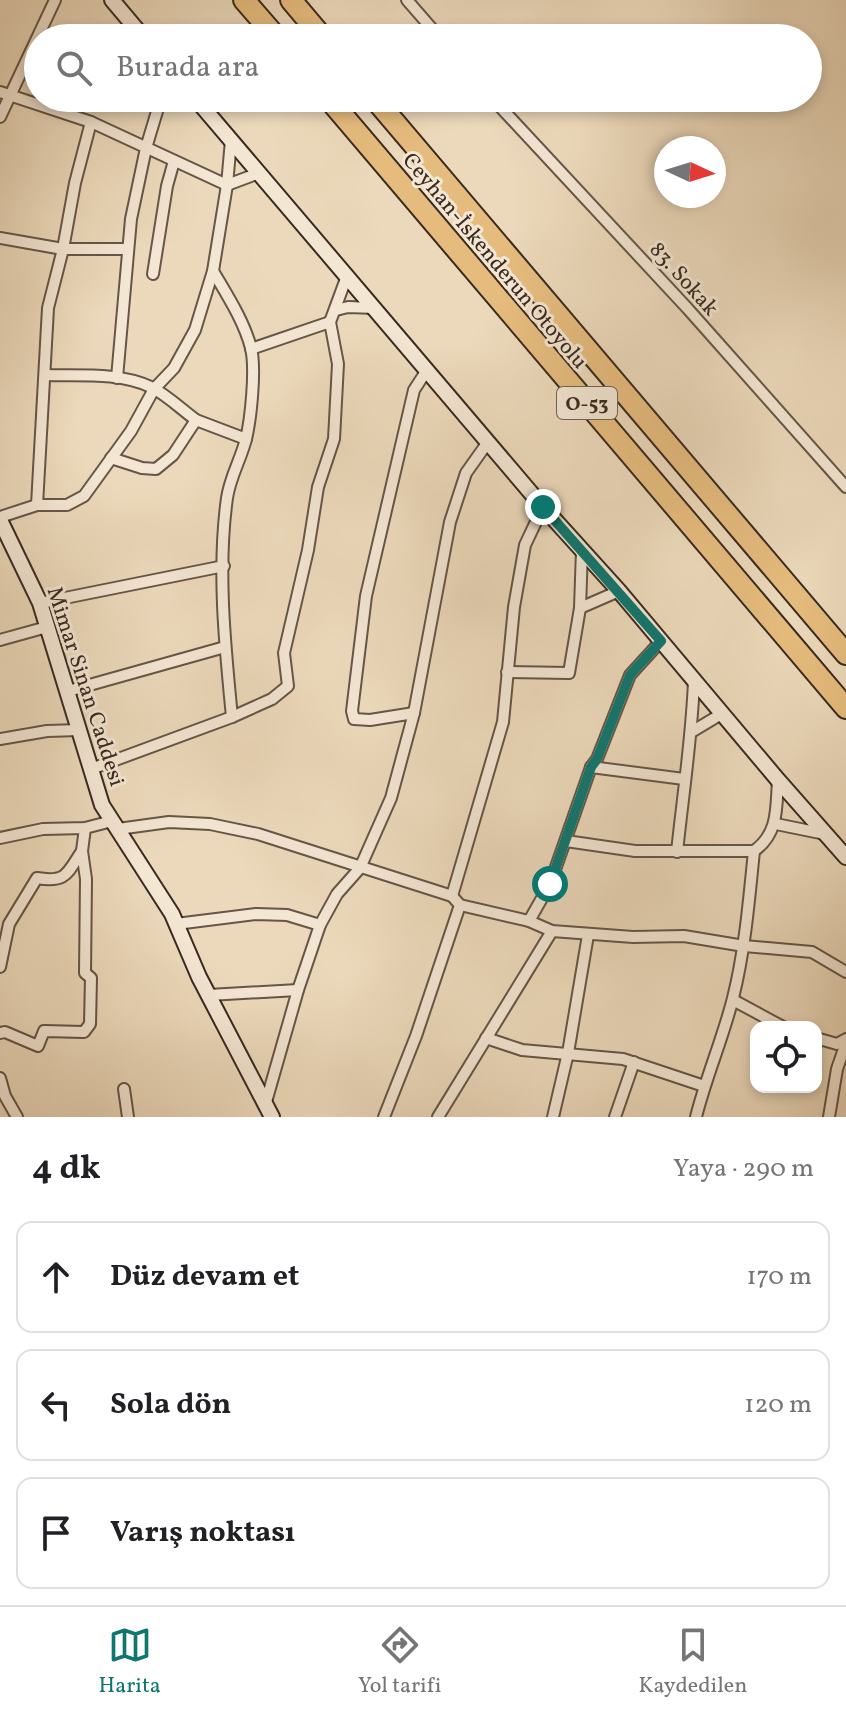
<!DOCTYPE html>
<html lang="tr">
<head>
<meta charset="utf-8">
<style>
  :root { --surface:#fff; --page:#f6f6f6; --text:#202124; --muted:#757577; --line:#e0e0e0; --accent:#0f766e }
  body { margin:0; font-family:Vollkorn,serif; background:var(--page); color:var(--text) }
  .controls { position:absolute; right:24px; bottom:24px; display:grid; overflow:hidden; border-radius:16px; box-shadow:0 4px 12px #0003 }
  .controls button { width:72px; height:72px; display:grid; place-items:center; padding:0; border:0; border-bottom:2px solid var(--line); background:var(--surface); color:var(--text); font:40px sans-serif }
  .compass { position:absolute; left:654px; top:136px; width:72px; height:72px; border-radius:50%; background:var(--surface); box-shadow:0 4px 12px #0003; rotate:94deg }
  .stop { position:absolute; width:24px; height:24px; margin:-18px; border:6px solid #0f766e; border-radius:50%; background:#fff }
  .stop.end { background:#0f766e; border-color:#fff; box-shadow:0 2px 8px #0008 }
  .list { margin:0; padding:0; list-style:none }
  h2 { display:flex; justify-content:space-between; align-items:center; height:104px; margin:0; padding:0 32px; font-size:34px }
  h2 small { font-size:26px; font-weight:400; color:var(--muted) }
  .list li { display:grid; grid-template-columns:52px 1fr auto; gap:24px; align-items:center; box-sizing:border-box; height:112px; margin:0 16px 16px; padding:0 16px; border:2px solid var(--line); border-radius:16px }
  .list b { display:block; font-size:30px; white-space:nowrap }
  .list em { font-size:26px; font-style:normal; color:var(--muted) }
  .icon { flex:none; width:44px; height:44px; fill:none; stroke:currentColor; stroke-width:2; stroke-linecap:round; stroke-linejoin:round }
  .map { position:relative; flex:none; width:846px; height:1117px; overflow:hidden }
  .search { position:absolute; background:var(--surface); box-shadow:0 4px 12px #0003; left:24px; right:24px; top:24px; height:88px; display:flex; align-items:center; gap:20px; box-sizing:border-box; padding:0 28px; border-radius:44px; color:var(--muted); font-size:30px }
  .sheet { height:488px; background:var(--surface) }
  nav { display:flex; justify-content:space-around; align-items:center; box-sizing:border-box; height:112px; border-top:2px solid var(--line); background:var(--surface); font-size:22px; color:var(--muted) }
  nav a { display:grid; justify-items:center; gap:4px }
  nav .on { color:var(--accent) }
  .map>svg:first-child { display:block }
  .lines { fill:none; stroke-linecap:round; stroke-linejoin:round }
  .street-casing { stroke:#655647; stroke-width:14 }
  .secondary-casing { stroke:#382a20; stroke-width:18 }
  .highway-casing { stroke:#382a20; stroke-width:24 }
  .street { stroke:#f3e6d3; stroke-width:10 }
  .secondary { stroke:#f3e6d3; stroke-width:14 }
  .highway { stroke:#e6bc7e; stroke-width:20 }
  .route { stroke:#0f766e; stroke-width:10 }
  .labels { text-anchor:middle; stroke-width:6; stroke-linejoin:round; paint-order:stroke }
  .shield { fill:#f3e6d3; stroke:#706256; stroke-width:2 }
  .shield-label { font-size:20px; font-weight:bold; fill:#382a20 }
  .street-label { font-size:22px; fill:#382a20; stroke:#f3e6d3 }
</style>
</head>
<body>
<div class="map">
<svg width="846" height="1117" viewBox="0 0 846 1117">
  <rect width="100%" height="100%" fill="#ecd9bb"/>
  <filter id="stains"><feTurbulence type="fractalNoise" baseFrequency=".0025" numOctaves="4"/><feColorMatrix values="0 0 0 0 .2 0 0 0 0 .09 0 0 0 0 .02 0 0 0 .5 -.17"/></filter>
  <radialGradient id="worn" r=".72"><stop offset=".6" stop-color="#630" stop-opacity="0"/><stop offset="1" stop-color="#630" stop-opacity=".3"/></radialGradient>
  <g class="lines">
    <g class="street-casing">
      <g id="street">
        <polyline points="407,0 440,38"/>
        <polyline points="0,92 91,122 227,185 259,173"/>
        <polyline points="492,98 688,309 846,487"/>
        <polyline points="0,117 55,0"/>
        <polyline points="0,238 63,249 128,249"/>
        <path d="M213 271C227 295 244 321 251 348 256 369 251 418 246 439 241 459 230 477 227 498 217 569 225 646 232 717"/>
        <polyline points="153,274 167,186 174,161"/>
        <polyline points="336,310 348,307 375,308"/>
        <polyline points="251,349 330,322"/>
        <path d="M46 375C80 376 119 372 151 387 167 395 182 410 196 420"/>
        <polyline points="117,378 131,219 146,148 161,98"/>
        <polyline points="111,458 142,468 156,469 173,455 196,420 246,439"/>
        <polyline points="37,505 48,308 63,249 75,183 91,122"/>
        <polyline points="0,517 37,505 67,505 84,496 131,431 154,389 174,368 195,330 213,271 227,185 231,140"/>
        <polyline points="40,603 224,566"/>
        <polyline points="580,608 619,591"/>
        <polyline points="0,640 47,627"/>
        <polyline points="507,672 569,673 580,608 582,550"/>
        <polyline points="68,691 225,647"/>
        <polyline points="414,713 370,720 354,719 352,711 366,596 414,390 427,370"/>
        <polyline points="693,731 723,713"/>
        <polyline points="0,739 47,731 79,730"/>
        <polyline points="591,767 684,779"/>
        <polyline points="91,769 232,717 272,699 288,686 284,653 308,550 318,487 334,439 338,364 330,322 347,276"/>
        <polyline points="776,824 825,834"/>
        <polyline points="118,829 169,822 210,824 258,834 452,896 460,905 529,921 552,931 633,937 684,936 744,946 812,952 846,972"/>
        <polyline points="0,838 43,829 85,828 112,821"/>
        <polyline points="566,841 635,851 754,851"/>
        <path d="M677 852C683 794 692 737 694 680"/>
        <polyline points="452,896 503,722 514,607 525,545 543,507"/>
        <polyline points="529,921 550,884 591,767 597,759 630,675 661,641"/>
        <polyline points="176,924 256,914 287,915 320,925"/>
        <path d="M0 967 9 924 37 878C67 883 67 873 82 851"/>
        <polyline points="209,995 298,990"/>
        <polyline points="733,1000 783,1027"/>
        <polyline points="0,1033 5,1032 38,1046 44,1031 84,1032 90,1024 91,978 85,973 86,879 82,851 85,828"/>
        <polyline points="486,1038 522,1050 623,1059 704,1086"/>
        <polyline points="816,1038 837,1044 846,1039"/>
        <polyline points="0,1078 5,1096 17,1117"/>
        <polyline points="124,1089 128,1117"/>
        <polyline points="266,1102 298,990 320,925 337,894 360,868 391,798 414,713 450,522 466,473 488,442"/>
        <polyline points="384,1117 416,1036 460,905"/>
        <polyline points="438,1117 552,931"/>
        <polyline points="553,1117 568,1053 588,935"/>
        <polyline points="615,1117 634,1062"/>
        <path d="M696 1117C706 1077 723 1038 733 998 745 950 749 900 754 851 779 833 776 808 778 780"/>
        <polyline points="829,1117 837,1069 846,1043"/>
      </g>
    </g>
    <g class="secondary-casing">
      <g id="secondary">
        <polyline points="112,0 144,38"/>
        <polyline points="195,98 543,507 619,591 778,780 846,857"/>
        <polyline points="0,520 40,603 102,805 172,914 199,977 272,1117"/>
      </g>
    </g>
    <g class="highway-casing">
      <g id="highway">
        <polyline points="244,0 277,38"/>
        <polyline points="291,0 323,38"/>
        <polyline points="328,98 846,708"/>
        <polyline points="374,98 846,654"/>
      </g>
    </g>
    <use href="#street" class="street"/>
    <use href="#secondary" class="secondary"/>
    <use href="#highway" class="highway"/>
  </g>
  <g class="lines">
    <polyline class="route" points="543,507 661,641 630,675 597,759 591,767 550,884"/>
  </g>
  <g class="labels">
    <rect class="shield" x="557" y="387" width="60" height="32" rx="6"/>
    <g class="shield-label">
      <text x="587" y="410">O-53</text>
    </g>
    <g class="street-label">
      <text transform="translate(496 260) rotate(50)" y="8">Ceyhan-İskenderun Otoyolu</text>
      <text transform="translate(685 278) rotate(48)" y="8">83. Sokak</text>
      <text transform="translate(87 686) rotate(72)" y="8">Mimar Sinan Caddesi</text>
    </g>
  </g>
  <rect width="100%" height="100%" filter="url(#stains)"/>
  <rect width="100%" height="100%" fill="url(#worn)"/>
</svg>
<div class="controls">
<button><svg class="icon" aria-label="locate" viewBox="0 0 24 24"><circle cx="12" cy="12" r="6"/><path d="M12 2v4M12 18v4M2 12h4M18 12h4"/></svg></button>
</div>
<svg class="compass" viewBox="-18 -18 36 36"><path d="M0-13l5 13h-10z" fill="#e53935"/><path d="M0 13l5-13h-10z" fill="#757577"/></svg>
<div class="stop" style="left:550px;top:884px"></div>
<div class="stop end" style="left:543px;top:507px"></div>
<div class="search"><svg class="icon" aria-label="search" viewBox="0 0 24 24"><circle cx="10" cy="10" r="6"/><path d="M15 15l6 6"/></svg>Burada ara</div>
</div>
<section class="sheet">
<h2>4 dk<small>Yaya · 290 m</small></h2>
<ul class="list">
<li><svg class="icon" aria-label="ahead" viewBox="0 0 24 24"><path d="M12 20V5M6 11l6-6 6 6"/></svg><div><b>Düz devam et</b></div><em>170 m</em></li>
<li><svg class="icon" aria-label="left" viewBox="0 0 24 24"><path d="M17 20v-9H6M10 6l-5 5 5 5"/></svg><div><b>Sola dön</b></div><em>120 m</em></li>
<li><svg class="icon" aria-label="arrive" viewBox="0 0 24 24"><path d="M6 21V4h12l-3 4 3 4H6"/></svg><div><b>Varış noktası</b></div></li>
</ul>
</section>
<nav>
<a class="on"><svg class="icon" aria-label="map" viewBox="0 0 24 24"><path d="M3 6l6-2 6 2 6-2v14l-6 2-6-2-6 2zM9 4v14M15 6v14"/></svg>Harita</a>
<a><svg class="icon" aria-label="directions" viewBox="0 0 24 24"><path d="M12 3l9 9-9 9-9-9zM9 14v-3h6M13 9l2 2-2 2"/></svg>Yol tarifi</a>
<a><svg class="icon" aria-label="saved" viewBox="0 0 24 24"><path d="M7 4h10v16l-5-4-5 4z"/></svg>Kaydedilen</a>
</nav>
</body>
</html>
